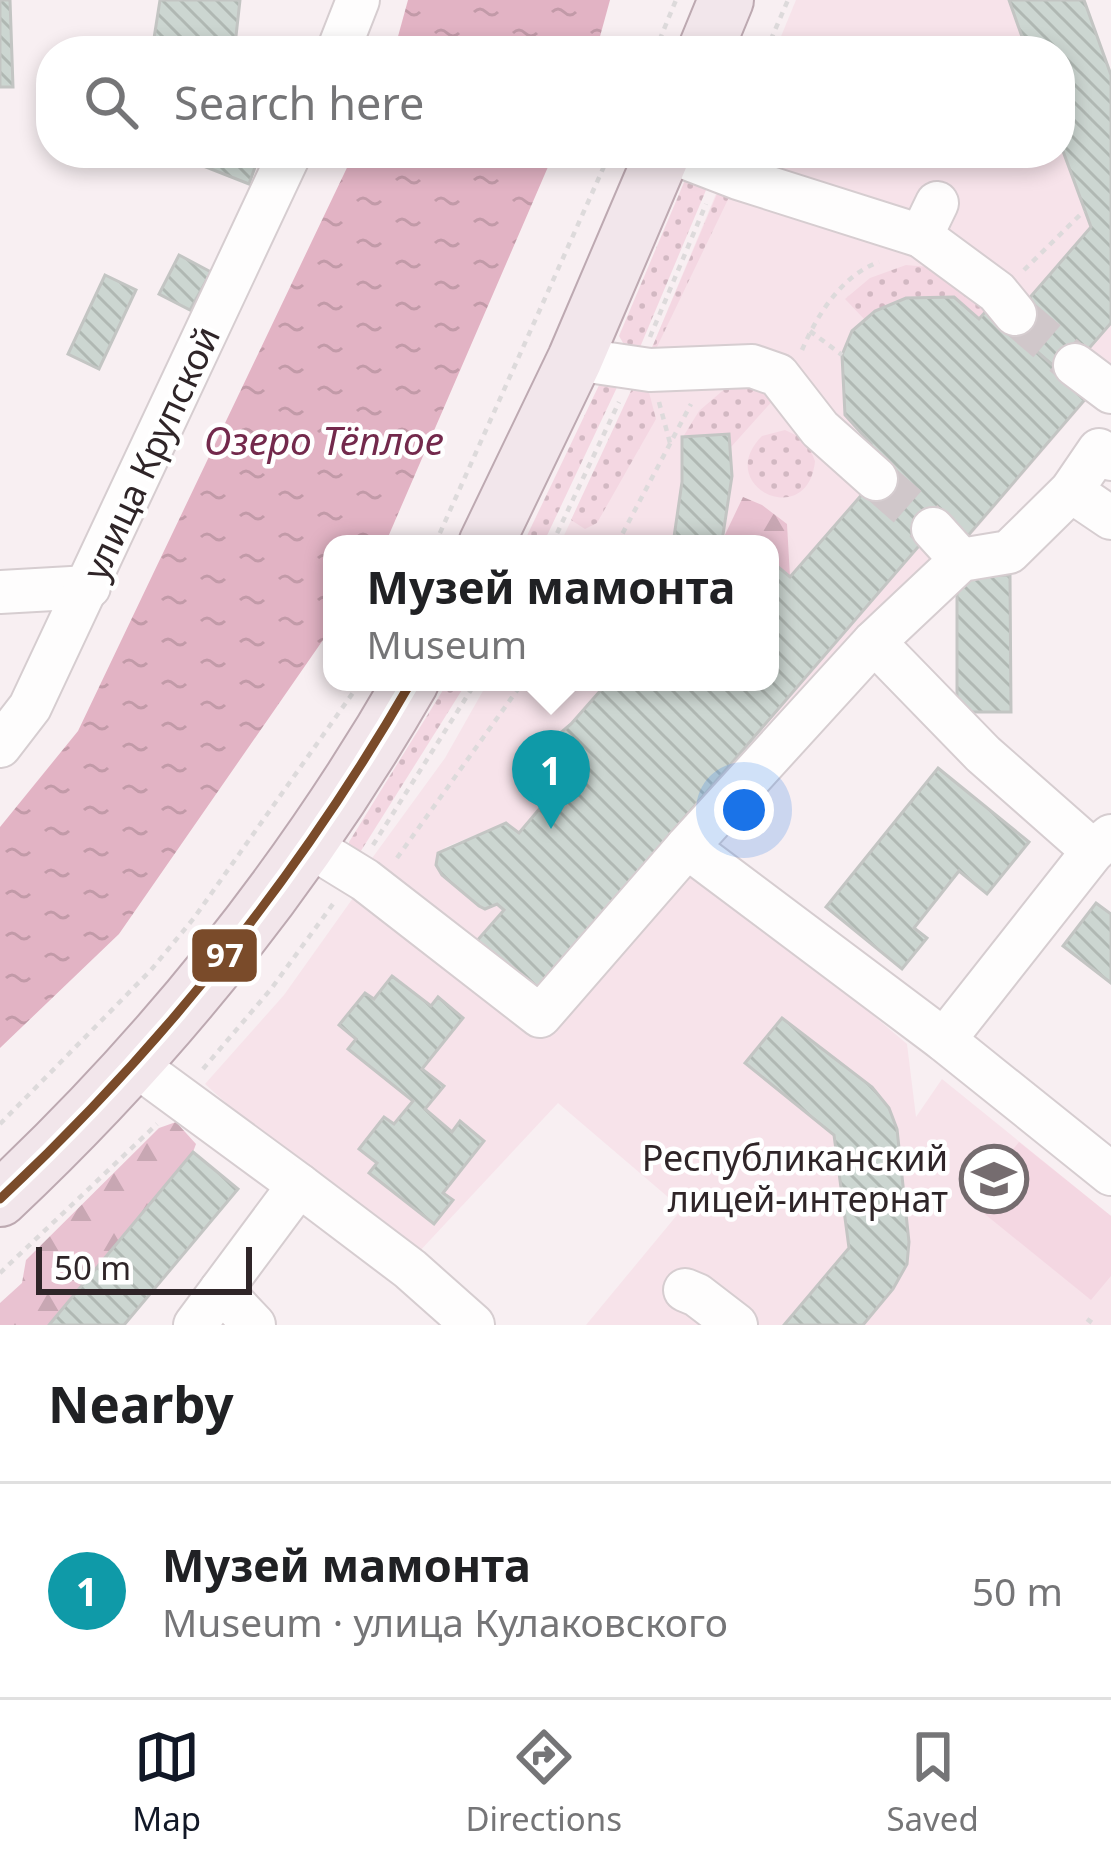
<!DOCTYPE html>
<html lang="en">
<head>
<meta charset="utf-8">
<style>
  :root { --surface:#fff; --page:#f2f2f2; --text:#202124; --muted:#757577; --line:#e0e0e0; --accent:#111827 }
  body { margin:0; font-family:"Noto Sans",sans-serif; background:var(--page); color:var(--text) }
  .scale { position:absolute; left:36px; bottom:30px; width:216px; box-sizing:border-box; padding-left:12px; border:6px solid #2f2528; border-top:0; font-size:33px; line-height:42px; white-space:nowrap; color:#2f2528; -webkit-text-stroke:9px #fff; paint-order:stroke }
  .you { position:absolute; left:744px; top:810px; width:42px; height:42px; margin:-30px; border:9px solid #fff; border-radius:50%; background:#1a73e8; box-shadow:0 0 0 18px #1a73e833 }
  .badge { display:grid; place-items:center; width:78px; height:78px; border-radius:50%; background:var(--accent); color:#fff; font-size:39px; font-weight:700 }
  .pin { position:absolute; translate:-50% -99px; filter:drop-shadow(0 3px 6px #0008) }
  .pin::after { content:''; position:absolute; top:63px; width:42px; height:36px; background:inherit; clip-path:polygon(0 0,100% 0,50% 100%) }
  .popup { position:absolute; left:323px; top:535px; width:456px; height:156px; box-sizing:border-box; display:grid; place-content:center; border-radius:24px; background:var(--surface); filter:drop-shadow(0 3px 9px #0005); font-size:39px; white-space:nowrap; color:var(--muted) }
  .popup b { font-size:45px; color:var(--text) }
  .popup::after { content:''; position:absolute; left:50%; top:100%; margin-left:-24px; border:24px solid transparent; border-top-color:var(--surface) }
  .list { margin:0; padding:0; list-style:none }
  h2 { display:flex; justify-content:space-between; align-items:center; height:156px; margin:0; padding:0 48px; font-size:51px }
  h2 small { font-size:39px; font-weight:400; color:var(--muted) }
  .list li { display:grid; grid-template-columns:78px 1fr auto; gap:36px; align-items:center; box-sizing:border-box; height:216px; padding:0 48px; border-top:3px solid var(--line) }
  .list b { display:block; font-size:45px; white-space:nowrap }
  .list p { margin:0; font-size:39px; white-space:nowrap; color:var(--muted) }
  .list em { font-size:39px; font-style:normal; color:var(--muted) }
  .icon { flex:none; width:66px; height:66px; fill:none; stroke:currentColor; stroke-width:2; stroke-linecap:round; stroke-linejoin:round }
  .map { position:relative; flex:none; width:1111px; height:1325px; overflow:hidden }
  .search { position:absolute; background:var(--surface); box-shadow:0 6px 18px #0003; left:36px; right:36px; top:36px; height:132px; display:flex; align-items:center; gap:30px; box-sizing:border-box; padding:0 42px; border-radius:48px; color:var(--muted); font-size:45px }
  .sheet { height:372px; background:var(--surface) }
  nav { display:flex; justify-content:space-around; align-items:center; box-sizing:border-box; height:168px; border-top:3px solid var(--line); background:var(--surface); font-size:33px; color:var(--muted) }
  nav a { display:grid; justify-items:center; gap:6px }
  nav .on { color:var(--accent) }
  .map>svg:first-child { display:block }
  .built { fill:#f7e3ea }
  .grass { fill:url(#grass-dots) }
  .forest { fill:url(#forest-firs) }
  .garden { fill:#f4d7e2 }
  .water { fill:url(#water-ripples) }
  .building { fill:url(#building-back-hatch); stroke:#c3c5c3; stroke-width:3 }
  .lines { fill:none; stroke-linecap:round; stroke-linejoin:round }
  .minor-tunnel { stroke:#d0c7ca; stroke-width:42; stroke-dasharray:42 21; stroke-linecap:butt }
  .minor-casing { stroke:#d6cdd0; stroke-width:46 }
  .major-casing { stroke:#bda9b1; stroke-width:58 }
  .path { stroke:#dddadb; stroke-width:4.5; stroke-dasharray:6 6; stroke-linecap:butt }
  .minor { stroke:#fefdfd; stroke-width:42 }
  .major { stroke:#f2e6eb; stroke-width:54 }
  .bus-1-casing { stroke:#fff; stroke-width:18 }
  .bus-1 { stroke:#7a4b2a; stroke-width:9 }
  .labels { text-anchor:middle; stroke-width:9; stroke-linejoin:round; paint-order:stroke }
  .street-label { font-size:36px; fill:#2f2528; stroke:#fff }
  .poi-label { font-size:36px; fill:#2f2528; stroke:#fff; text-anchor:end }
  .water-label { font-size:39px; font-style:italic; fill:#73294c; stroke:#fff }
  .line-badge { stroke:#fff; stroke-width:4.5 }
  .badge-label { font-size:33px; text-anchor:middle; font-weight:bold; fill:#fff }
</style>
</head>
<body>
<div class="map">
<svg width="1111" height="1325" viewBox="0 0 1111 1325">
  <defs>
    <pattern id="grass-dots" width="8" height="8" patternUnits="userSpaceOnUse" patternTransform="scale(3)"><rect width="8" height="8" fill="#f4d7e2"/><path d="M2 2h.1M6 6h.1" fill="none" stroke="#d2b8c2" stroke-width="1.8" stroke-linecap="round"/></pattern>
    <pattern id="forest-firs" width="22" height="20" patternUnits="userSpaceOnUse" patternTransform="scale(3)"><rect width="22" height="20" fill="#e9c2d1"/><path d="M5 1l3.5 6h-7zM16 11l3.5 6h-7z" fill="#c8a7b3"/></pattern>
    <pattern id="water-ripples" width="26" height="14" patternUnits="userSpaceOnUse" patternTransform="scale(3)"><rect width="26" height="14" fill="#e2b3c4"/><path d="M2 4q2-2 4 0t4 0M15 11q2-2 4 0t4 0" fill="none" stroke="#c29aa8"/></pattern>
    <pattern id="building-back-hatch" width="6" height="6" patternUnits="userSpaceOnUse" patternTransform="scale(3)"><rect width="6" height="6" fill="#ccd6d1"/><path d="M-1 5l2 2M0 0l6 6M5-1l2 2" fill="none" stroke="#b0b8b3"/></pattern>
  </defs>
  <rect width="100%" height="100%" fill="#f8eff2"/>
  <g class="built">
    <polygon points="796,0 1009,0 1027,51 775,51"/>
    <polygon points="1060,143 1091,227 1006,325 988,309 979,319 906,298 875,311 852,331 842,355 845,415 885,468 790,577 770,560 770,544 722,541 732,476 729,434 682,482 673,544 560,544 651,350 733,153 1060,153"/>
    <polygon points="1111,323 1111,372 691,861 907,1044 916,1117 942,1079 1111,1216 1111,1325 863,1325 893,1289 907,1264 872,1087 783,1018 746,1063 834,1135 849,1248 784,1325 586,1325 682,1209 558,1103 417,1254 295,1165 205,1084 284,995 353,898 370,861 445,758 488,682 608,682 571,724 525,763 543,789 547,787 552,794 519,833 506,823 446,847 436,858 442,875 479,906 485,909 497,904 504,910 475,944 541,984 943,518 967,537 1088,397 1065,376"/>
  </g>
  <g class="grass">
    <polygon points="685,180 709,183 638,352 629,353 619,336"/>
    <polygon points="720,187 733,189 655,351 651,350"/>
    <path d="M906 265 929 267 988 309 979 319C937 307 902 286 865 320L845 299 870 278Z"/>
    <polygon points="735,380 776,397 731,447 729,434 683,437 699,411"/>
    <polygon points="601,381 620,381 543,544 523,544"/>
    <polygon points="646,381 656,419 597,523 585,529 571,520 635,382"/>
    <path d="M785 430 806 440 815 461C808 532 712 486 762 436Z"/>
    <polygon points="448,682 467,682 359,854 349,852 349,842"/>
  </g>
  <g class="forest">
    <polygon points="743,497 762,505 787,524 790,577 770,560 770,544 722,541"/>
    <polygon points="176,1122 196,1144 193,1152 49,1325 0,1325 0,1303 22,1283 26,1260 159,1128"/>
  </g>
  <polygon class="garden" points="1019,1142 1111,1216 1111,1276 1091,1300 970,1202"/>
  <g class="water">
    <polygon points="408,0 610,0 596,51 394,51"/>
    <polygon points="354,153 554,153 385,544 332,544 332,627 119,934 0,1048 0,827 78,731"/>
  </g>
  <g class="building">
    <polygon points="0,0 10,0 13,87 0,87"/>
    <polygon points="160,0 240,0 236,36 220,51 152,51"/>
    <polygon points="1009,0 1084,0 1111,75 1111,323 1065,376 1006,325 1091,227 1060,143 1060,51 1027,51"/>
    <polygon points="203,153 260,153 249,184 198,164"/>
    <polygon points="179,255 211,272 190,310 159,294"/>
    <polygon points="105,275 136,290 99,369 68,354"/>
    <polygon points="954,297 979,319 988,309 1088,396 966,538 943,518 541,984 540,993 475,943 504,910 497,904 485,909 479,906 442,875 436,865 438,853 506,823 519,833 552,794 547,787 544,790 525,763 571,724 608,682 770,682 770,560 790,577 885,468 865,451 871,444 845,415 842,355 852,331 875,311 906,298"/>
    <polygon points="729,434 732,476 722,541 732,544 673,544 682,482 682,437"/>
    <polygon points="1010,575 1011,712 957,712 957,576"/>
    <polygon points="938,768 1029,842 987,894 959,871 914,928 927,938 902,969 826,907"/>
    <polygon points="1096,903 1111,914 1111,983 1063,946"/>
    <polygon points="392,976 431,1006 438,997 463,1018 422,1069 444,1086 425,1109 452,1132 460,1121 484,1141 443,1193 453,1200 434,1224 369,1173 377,1163 359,1149 384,1117 394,1124 413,1101 348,1049 356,1039 339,1025 365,993 374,999"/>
    <polygon points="782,1018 872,1087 889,1108 897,1129 909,1242 907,1264 893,1289 863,1325 784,1325 849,1248 834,1135 745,1063"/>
    <polygon points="193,1152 238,1189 124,1325 49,1325"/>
  </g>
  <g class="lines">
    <g class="minor-tunnel">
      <polyline points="1015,314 1075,365"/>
      <polyline points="876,479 933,529"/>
    </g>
    <g class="minor-casing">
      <g id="minor">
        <polyline points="338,51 358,0"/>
        <polyline points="673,153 738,178 921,236 997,292 1015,314"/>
        <polyline points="921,236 937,203"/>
        <polyline points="575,359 650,370 752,366 778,375 820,429 876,479"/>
        <polyline points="1075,365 1111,392"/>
        <polyline points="1111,459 1099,450 1071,491 1009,552 961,560 874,642 687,847 944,1040 1111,1174"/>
        <polyline points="1071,491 1111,518"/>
        <polyline points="933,529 961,560"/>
        <polyline points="0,592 89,587"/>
        <polyline points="874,642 983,754 1093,851"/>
        <polyline points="0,746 30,707 290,153"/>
        <polyline points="308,845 365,880 540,1016 687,847"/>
        <polyline points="944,1040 1093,851 1111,836"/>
        <polyline points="133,1063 299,1185 221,1290 254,1325"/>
        <polyline points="299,1185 410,1269 473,1325"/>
        <polyline points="685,1290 697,1295 736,1325"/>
        <polyline points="195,1325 221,1290"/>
      </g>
    </g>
    <g class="major-casing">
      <g id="major">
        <polyline points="705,51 726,0"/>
        <polyline points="486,544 575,359 663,153"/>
        <path d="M0 1199C161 1048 301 873 411 682"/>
      </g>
    </g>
    <g class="path">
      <polyline points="655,51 676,0"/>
      <polyline points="766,51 788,0"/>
      <polyline points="1024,270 1084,211"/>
      <polyline points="810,331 842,355"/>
      <polyline points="650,337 706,204"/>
      <path d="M802 350C817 315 842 275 879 262"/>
      <polyline points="659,402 670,443"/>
      <polyline points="435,544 610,153"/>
      <polyline points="552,544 619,402"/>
      <polyline points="617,544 691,404"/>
      <polyline points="373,845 476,682"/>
      <polyline points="397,858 523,682"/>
      <polyline points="203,1069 271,989 333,904"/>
      <polyline points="0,1124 151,970 194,918 357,687"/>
      <polyline points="0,1273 157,1124"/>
      <polyline points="1087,1319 1095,1325"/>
    </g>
    <use href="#minor" class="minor"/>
    <use href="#major" class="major"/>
    <g class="bus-1-casing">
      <path id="bus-1" d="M0 1199C161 1048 301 873 411 682"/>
    </g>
    <use href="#bus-1" class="bus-1"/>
  </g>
  <defs>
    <g id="school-ring" transform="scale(3.45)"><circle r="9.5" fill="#fff" stroke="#756c6f" stroke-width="1.5"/><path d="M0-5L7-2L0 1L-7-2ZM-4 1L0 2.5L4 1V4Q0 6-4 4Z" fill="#756c6f"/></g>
  </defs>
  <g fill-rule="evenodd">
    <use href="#school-ring" x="994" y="1179"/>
  </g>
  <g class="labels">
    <g class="street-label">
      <text transform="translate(151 453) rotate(-65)" y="13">улица Крупской</text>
    </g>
    <g class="poi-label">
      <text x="948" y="1171">Республиканский<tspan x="948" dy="41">лицей-интернат</tspan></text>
    </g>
    <g class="water-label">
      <text x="324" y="455">Озеро Тёплое</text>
    </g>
  </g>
  <rect class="line-badge" x="190" y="927" width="69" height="57" rx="12" fill="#7a4b2a"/>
  <g class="badge-label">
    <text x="225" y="967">97</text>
  </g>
</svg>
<div class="scale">50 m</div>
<div class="you"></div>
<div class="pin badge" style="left:551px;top:829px;background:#0f9aa8">1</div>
<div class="popup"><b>Музей мамонта</b>Museum</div>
<div class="search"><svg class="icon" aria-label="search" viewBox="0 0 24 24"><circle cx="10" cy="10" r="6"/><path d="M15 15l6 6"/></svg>Search here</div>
</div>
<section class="sheet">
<h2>Nearby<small></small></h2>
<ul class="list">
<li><span class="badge" style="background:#0f9aa8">1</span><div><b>Музей мамонта</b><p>Museum · улица Кулаковского</p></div><em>50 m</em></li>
</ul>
</section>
<nav>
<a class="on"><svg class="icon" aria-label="map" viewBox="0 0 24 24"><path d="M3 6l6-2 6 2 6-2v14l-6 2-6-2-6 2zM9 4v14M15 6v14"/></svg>Map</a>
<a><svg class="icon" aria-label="directions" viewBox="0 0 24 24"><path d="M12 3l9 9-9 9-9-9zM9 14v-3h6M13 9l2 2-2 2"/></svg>Directions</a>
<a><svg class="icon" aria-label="saved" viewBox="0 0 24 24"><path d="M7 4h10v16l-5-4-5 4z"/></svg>Saved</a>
</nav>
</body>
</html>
